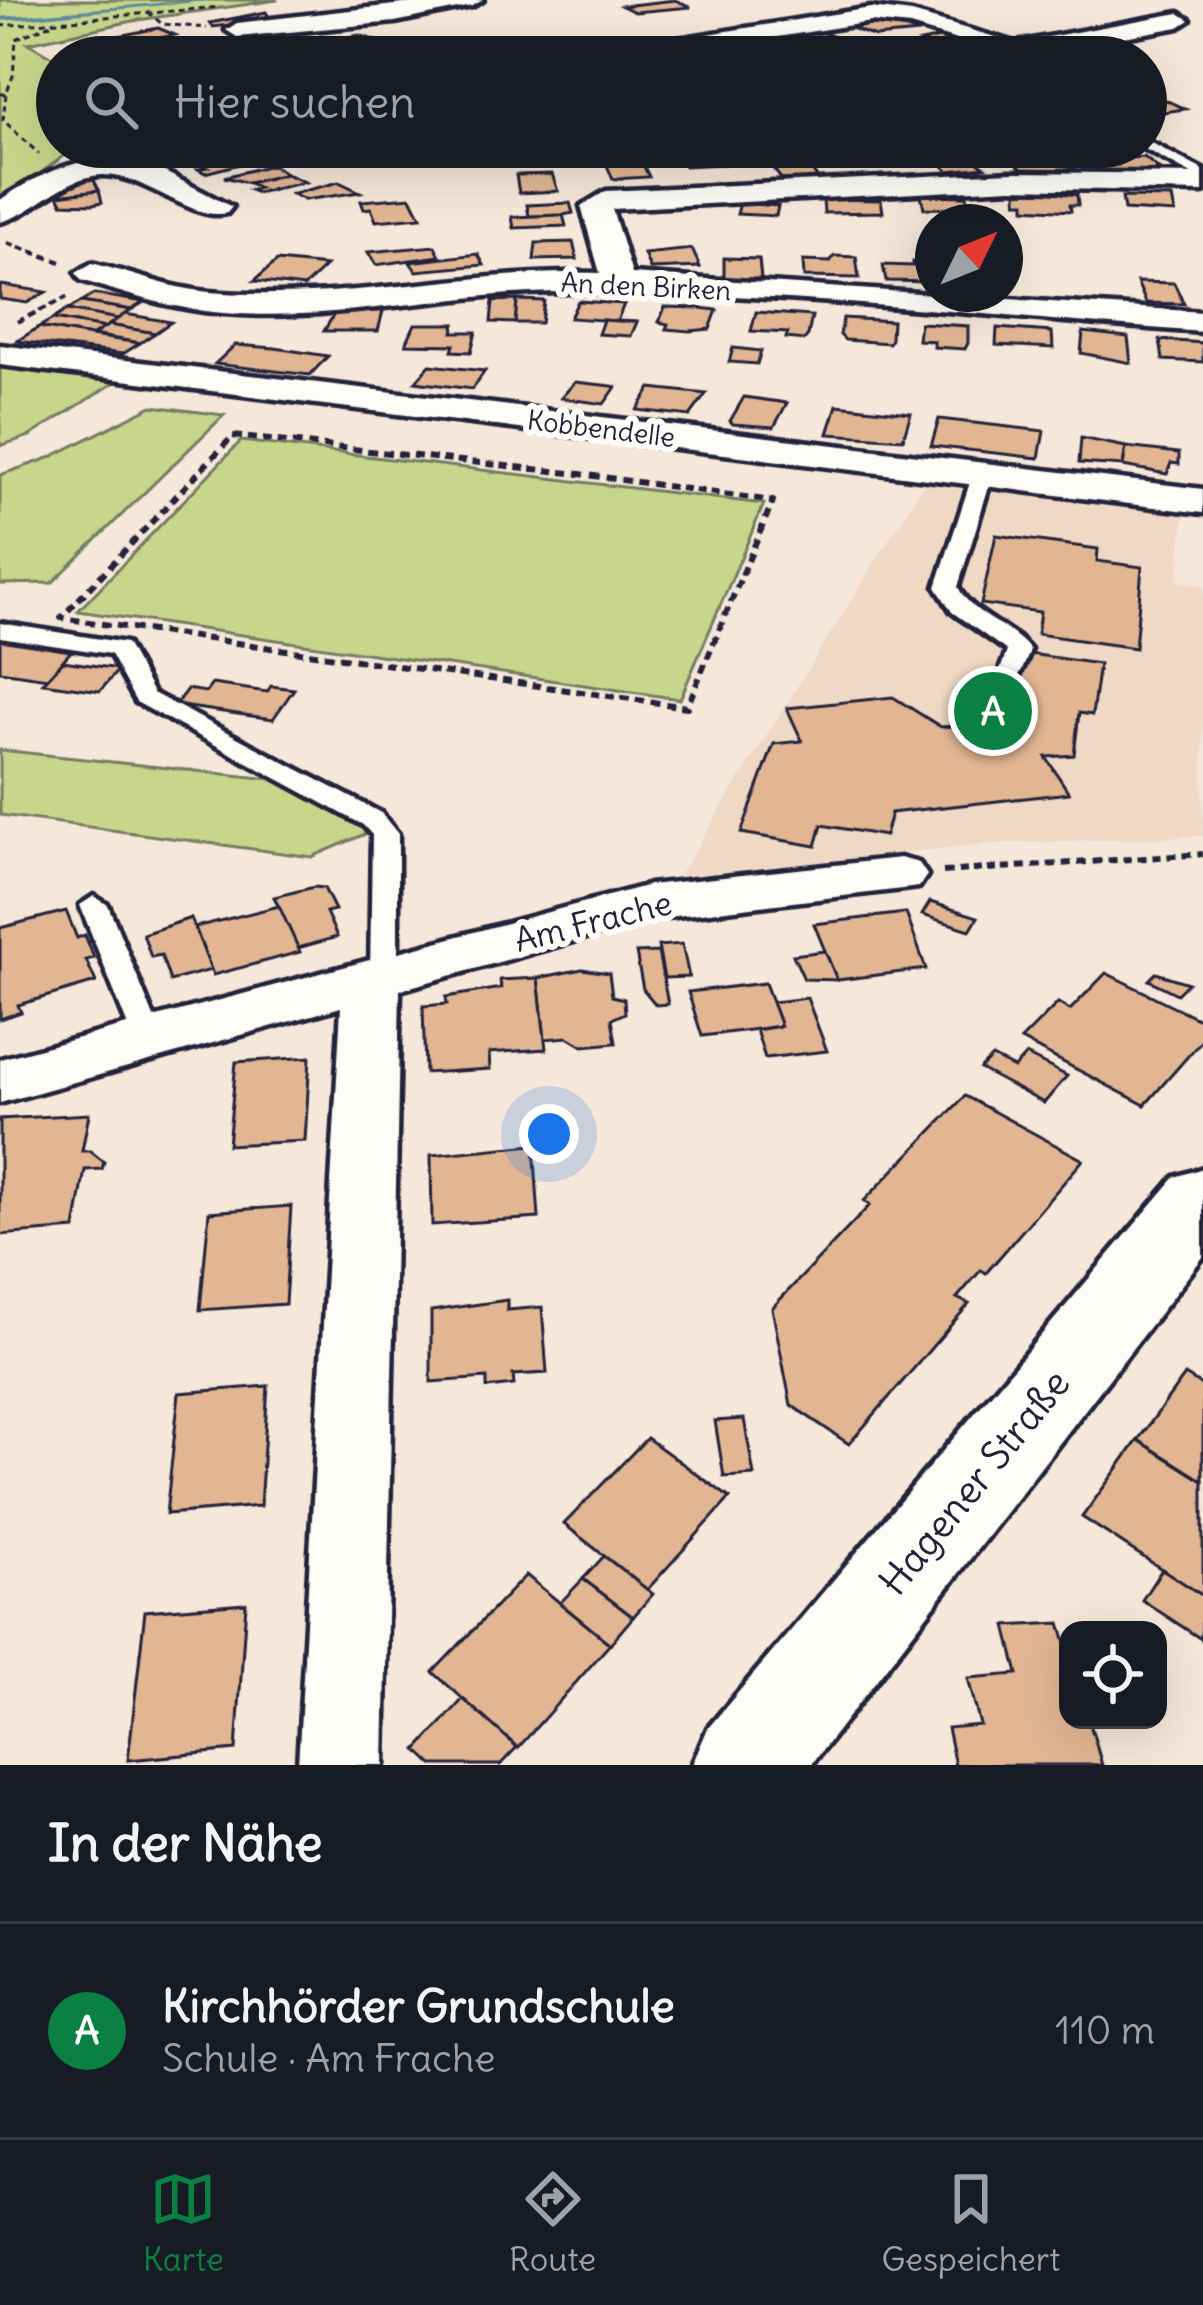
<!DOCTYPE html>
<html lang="de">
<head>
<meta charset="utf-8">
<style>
  :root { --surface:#171b24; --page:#20242c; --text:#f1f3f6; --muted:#9ea1a6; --line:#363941; --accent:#0b8043 }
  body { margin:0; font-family:Delius,sans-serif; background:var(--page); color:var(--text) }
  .controls { position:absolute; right:36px; bottom:36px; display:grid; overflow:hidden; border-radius:24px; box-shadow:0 12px 48px #0002 }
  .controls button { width:108px; height:108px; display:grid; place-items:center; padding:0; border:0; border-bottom:3px solid var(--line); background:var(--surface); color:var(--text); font:60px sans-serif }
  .compass { position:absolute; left:915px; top:204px; width:108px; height:108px; border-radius:50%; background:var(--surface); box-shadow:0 12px 48px #0002; rotate:47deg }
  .you { position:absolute; left:549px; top:1134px; width:42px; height:42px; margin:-30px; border:9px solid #fff; border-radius:50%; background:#1a73e8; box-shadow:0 0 0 18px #1a73e833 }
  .badge { display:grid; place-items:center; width:78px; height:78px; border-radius:50%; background:var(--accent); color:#fff; font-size:39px; font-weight:700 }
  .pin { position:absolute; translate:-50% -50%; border:6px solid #fff; box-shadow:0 3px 12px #0006 }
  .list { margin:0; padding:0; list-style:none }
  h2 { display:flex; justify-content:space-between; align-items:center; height:156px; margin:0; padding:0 48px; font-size:51px }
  h2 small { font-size:39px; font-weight:400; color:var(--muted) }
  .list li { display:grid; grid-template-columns:78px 1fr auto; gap:36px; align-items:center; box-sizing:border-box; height:216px; padding:0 48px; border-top:3px solid var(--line) }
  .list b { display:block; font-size:45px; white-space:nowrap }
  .list p { margin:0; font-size:39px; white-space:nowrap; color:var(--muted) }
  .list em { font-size:39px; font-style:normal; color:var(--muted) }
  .icon { flex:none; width:66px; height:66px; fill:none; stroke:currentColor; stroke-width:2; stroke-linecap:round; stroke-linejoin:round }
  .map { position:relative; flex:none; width:1203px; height:1765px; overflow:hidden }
  .search { position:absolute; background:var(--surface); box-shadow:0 12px 48px #0002; left:36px; right:36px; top:36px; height:132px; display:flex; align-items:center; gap:30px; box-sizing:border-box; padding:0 42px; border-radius:66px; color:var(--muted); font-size:45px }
  .sheet { height:372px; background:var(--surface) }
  nav { display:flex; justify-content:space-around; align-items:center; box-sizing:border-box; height:168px; border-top:3px solid var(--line); background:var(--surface); font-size:33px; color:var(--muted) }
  nav a { display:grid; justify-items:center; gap:6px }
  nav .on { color:var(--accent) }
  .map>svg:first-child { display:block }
  .built { fill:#efd8c4 }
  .green { fill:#c7d68a; stroke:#747c62; stroke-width:3 }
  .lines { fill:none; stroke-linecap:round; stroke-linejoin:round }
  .stream { fill:#5b8a9c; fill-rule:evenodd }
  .building { fill:#e2b693; stroke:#22223b; stroke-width:3 }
  .service-casing { stroke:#22223b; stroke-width:9 }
  .minor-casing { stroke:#22223b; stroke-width:9 }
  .secondary-casing { stroke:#22223b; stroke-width:9 }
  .path-far2 { stroke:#22223b; stroke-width:3; stroke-dasharray:6 4.5; stroke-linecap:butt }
  .path-far1 { stroke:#22223b; stroke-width:4.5; stroke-dasharray:8 4.5; stroke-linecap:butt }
  .path { stroke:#22223b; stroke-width:6; stroke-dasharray:9 6; stroke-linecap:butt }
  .service { fill:#fdfcf7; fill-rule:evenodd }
  .minor { fill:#fdfcf7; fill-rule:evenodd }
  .secondary { fill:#fdfcf7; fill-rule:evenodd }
  .labels { text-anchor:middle; stroke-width:12; stroke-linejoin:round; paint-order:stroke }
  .far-street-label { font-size:27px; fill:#22223b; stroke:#fdfcf7 }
  .street-label { font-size:33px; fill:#22223b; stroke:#fdfcf7 }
  .near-street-label { font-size:39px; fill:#22223b; stroke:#fdfcf7 }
</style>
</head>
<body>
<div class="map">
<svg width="1203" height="1765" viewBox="0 0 1203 1765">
  <rect width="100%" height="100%" fill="#f5e7d9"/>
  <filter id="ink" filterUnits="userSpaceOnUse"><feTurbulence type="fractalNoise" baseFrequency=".00833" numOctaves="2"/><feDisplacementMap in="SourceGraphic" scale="24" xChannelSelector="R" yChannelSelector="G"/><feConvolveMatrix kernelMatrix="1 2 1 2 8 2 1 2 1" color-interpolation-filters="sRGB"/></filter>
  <g filter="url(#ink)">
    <polygon class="built" points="927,479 1185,509 1178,581 1203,585 1203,836 986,844 679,876"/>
    <g class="green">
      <polygon points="0,0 278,0 138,20 28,43 57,60 57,147 76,147 0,203"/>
      <polygon points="0,364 120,379 30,436 0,446"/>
      <polygon points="152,406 224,415 52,583 0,584 0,475 49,458"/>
      <polygon points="241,441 764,504 680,699 78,611"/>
      <polygon points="0,750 280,780 372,831 312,857 0,815"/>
    </g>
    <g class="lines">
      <polygon class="stream" points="193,0 216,0 0,21 0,17"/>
    </g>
    <g class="building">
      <polygon points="675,0 691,7 635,12 622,6"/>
      <polygon points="266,12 271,20 213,27 210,23"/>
      <polygon points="877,24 907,29 919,33 875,37 851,28"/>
      <polygon points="158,28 175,35 124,45 108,38"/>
      <polygon points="821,32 840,39 783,46 758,41"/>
      <polygon points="359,35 380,42 345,50 325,42"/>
      <polygon points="939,38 969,49 925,57 910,51 935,47 921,42"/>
      <polygon points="194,41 226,53 168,57 154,51"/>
      <polygon points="734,45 751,52 710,57 696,51"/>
      <polygon points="1146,94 1150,93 1185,109 1149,114"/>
      <polygon points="217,147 236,154 197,163 173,157"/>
      <polygon points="715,149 725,164 685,166 676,151"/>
      <polygon points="964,152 985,167 948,171 932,154"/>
      <polygon points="1057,152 1075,168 1025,172 1015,162 1037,159 1031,153"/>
      <polygon points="235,154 252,161 205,173 198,169 207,167 197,163"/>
      <polygon points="1144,157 1160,170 1103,173 1095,166 1117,165 1110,159"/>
      <polygon points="641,160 649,177 613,179 605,161"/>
      <polygon points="271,165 287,174 249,183 224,177"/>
      <polygon points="787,167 810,167 818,179 783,181 774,170"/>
      <polygon points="286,174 305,182 257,193 250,190 259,188 249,183"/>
      <polygon points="552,174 558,191 519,193 516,175"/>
      <polygon points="93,178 99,190 61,195 57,186"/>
      <polygon points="339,182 360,192 305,200 292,194"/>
      <polygon points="99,190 102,202 93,204 62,203 58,195"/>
      <polygon points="1037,190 1077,195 1078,205 1070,205 1071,211 1025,208 1025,202 1017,202 1017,192"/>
      <polygon points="921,195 967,196 970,209 924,208"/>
      <polygon points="411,197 421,217 376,221 371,208 364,209 361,201"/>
      <polygon points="1122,197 1172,198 1175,213 1124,210"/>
      <polygon points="823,199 881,200 883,212 824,213"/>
      <polygon points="570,203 573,213 563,215 529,216 527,205"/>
      <polygon points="740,203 778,206 776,216 737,214"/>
      <polygon points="563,215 566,226 514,228 512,217"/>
      <polygon points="573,242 577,259 534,260 536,243"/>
      <polygon points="435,246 440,256 376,265 368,252"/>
      <polygon points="692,249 700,267 650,269 644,254"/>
      <polygon points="478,254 484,265 416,271 410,262"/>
      <polygon points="834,256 856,257 859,278 804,277 803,261 830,262"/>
      <polygon points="724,258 759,259 761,279 724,279"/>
      <polygon points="277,261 326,266 304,287 254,281"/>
      <polygon points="913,262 933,263 933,282 886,281 883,265 913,266"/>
      <polygon points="1137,282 1174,283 1184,304 1146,303"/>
      <polygon points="0,286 2,285 46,292 27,303 0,299"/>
      <polygon points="94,294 144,302 131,310 81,302"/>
      <polygon points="517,300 544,301 541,323 515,323"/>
      <polygon points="517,300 515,323 491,322 493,301"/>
      <polygon points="578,301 624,304 617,321 570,318"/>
      <polygon points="81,302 131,310 118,319 67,310"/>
      <polygon points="665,307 699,308 717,310 710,329 690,331 666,329 668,324 659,322"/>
      <polygon points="67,310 118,319 105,328 53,319"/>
      <polygon points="336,311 383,311 378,331 324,331"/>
      <polygon points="756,312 812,316 808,335 804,340 786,338 788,333 751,331"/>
      <polygon points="125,314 171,322 155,333 109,325"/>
      <polygon points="843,318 892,321 891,339 889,343 845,340 840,335"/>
      <polygon points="53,319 105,328 91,336 39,327"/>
      <polygon points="603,320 617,321 637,322 631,336 598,334"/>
      <polygon points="920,323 968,326 968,343 965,349 934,347 934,341 918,340"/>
      <polygon points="415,324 455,324 453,332 476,332 471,352 452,351 454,345 406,344"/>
      <polygon points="109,325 155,333 140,343 93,335"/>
      <polygon points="39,327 91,336 140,343 123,354 17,341"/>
      <polygon points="997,328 1052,332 1053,348 996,345"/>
      <polygon points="1083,332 1128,337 1131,363 1081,353"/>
      <polygon points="1160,340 1203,343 1203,362 1163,360"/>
      <polygon points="235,345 275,348 328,356 310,375 215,364"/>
      <polygon points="733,348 761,351 757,364 729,362"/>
      <polygon points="430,365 485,371 472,389 415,382"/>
      <polygon points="575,382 612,386 616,387 604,404 561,398"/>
      <polygon points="651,388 706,394 690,416 637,410"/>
      <polygon points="744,397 787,403 774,427 733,424 730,421"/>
      <polygon points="837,405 911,413 903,439 828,434"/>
      <polygon points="939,419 1044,431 1039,458 931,446"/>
      <polygon points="1081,438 1126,447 1123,466 1079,463"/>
      <polygon points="1126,447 1179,453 1179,464 1171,463 1167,474 1123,466"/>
      <polygon points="996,535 1098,549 1097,561 1142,567 1135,648 1037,634 1040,612 981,604"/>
      <polygon points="0,638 74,648 47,678 0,671"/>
      <polygon points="1023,653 1099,664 1092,715 1079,713 1074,755 1046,757 1069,793 891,813 885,836 822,825 816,846 741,833 774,744 802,741 787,708 893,697 941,727 1010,721"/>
      <polygon points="63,661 119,669 100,691 43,683"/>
      <polygon points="212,684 267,692 271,686 294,689 273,719 175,705 187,689 206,692"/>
      <polygon points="314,887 324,888 335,910 326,912 337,937 298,948 274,897"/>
      <polygon points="930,902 978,917 970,930 922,915"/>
      <polygon points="279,906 300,952 213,975 195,927"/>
      <polygon points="66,911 77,938 85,935 94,958 86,960 96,982 18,1005 21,1012 0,1019 0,928"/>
      <polygon points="906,913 926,969 837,980 814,924"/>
      <polygon points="191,918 211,970 170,981 161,955 151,957 143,934"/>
      <polygon points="682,944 689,977 664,978 658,946"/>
      <polygon points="825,951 837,980 804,979 793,955"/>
      <polygon points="658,952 668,1004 656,1005 643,989 636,953"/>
      <polygon points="582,969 609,973 612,996 624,999 625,1013 612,1019 616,1043 583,1046 568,1037 545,1039 538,978"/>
      <polygon points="1106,973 1203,1021 1203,1039 1145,1105 1021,1040 1058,1003 1070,1010"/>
      <polygon points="1156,973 1188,983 1177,994 1149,980"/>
      <polygon points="538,978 546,1049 489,1053 490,1069 425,1073 423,1006 447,1004 446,997 501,988 500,980"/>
      <polygon points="765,983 781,1026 702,1036 688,992"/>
      <polygon points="807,998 827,1051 765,1058 756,1030 781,1026 772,1002"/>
      <polygon points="1026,1055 1067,1076 1044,1103 980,1069 992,1057 1014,1068"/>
      <polygon points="310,1057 305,1141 228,1145 236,1062"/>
      <polygon points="965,1096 1083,1160 986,1273 981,1270 957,1298 969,1304 849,1444 791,1405 772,1308 870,1205 864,1201"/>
      <polygon points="89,1114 82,1151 90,1151 104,1162 102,1169 85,1170 75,1229 0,1235 0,1119"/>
      <polygon points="534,1145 539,1218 432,1225 431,1155"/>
      <polygon points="291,1206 285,1304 200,1310 209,1212"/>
      <polygon points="507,1300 507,1310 542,1307 547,1373 513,1375 514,1385 487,1388 487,1378 431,1382 431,1311"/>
      <polygon points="1185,1375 1203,1386 1203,1481 1138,1440"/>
      <polygon points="268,1386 260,1506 166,1514 179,1393"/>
      <polygon points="744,1419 754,1475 724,1477 715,1421"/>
      <polygon points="647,1438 730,1498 647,1590 564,1524"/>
      <polygon points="1138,1440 1203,1481 1203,1596 1082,1517"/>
      <polygon points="604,1556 653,1594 633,1617 583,1579"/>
      <polygon points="1162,1569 1203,1596 1201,1639 1142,1600"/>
      <polygon points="526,1575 610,1644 518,1748 433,1672"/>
      <polygon points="583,1579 633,1617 610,1644 560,1603"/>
      <polygon points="246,1603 236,1750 128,1760 145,1611"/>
      <polygon points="1060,1623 1068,1649 1068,1720 1089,1720 1102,1765 955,1765 947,1728 980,1725 968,1678 1018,1674 1006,1626"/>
      <polygon points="463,1699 517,1747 500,1765 433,1765 417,1750"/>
    </g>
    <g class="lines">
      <g class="service-casing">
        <g id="service">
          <polygon points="1146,140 1203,170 1203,180 1141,147 1146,147"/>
          <path d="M983 467 993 473 958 587C973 617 1010 624 1030 650 1021 677 1006 702 978 712L966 705 999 673 1007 651 952 612 936 587 973 473Z"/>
          <polygon points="0,623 126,643 153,693 381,813 398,834 398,978 394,985 384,988 370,978 372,835 363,825 136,702 110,654 0,637"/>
          <polygon points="94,896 108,905 164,1042 160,1049 138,1049 134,1042 80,905"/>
        </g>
      </g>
      <g class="minor-casing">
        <g id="minor">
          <polygon points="438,0 483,0 472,6 395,22 237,37 226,30 237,23"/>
          <polygon points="871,8 912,13 1016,43 1179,13 1190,20 1179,27 1015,57 971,57 974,51 984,48 910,26 871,22 653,57 597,57 609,50"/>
          <path d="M107 158 165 172 232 207 227 213C193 222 145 174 102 175 61 177 37 213 0 222V200C34 177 66 162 107 158Z"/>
          <path d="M1012 172 1203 174V192L1012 188 612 209 632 274 1203 312V332C992 317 779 291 567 292 447 292 324 326 204 311 161 305 122 293 81 280L76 273 92 263C132 273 168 288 209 292 340 303 470 270 600 273L581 206 606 191Z"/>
          <polygon points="0,345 1203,489 1203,513 0,365"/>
          <polygon points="900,858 919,863 927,875 919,887 651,919 400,990 384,1765 298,1765 341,1007 0,1103 0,1059 649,885"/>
        </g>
      </g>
      <g class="secondary-casing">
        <polygon id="secondary" points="1203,1168 1203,1257 811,1765 692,1765 708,1728 1175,1177"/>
      </g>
      <g class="path-far2">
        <polyline points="148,12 162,24 207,28"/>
        <polyline points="0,26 220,7"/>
        <polyline points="0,94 6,94 13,76 16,39 51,24"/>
        <polyline points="6,94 3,120 39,154"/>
      </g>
      <g class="path-far1">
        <polyline points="7,243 61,262"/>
        <polyline points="17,322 67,297"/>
      </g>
      <g class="path">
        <polygon points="233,436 580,474 773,501 687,707 61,618"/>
        <polyline points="943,872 1203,854"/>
      </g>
      <use href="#service" class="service"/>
      <use href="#minor" class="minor"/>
      <use href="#secondary" class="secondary"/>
    </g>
  </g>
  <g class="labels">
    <g class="far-street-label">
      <text transform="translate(646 287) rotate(3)" y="9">An den Birken</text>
      <text transform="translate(601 429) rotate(7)" y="9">Kobbendelle</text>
    </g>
    <g class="street-label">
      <text transform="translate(593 921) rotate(-14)" y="12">Am Frache</text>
    </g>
    <g class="near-street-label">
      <text transform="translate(974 1482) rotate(-51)" y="14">Hagener Straße</text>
    </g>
  </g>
</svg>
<div class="controls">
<button><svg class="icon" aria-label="locate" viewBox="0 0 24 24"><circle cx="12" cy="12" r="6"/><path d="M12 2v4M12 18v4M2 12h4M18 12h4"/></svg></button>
</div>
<svg class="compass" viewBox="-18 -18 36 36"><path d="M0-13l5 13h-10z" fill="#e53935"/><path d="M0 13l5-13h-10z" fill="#9ea1a6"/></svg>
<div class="you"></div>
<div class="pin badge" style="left:993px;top:711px">A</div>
<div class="search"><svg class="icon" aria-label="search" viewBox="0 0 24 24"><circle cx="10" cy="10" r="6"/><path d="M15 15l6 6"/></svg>Hier suchen</div>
</div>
<section class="sheet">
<h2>In der Nähe<small></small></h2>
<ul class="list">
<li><span class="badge">A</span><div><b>Kirchhörder Grundschule</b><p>Schule · Am Frache</p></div><em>110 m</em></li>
</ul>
</section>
<nav>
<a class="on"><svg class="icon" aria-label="map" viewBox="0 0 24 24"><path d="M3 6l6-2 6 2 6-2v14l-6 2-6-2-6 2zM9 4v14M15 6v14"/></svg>Karte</a>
<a><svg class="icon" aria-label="directions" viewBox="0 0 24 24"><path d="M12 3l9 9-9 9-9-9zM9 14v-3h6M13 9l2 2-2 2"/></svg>Route</a>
<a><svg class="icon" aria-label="saved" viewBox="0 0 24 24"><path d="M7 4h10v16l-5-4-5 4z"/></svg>Gespeichert</a>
</nav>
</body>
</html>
